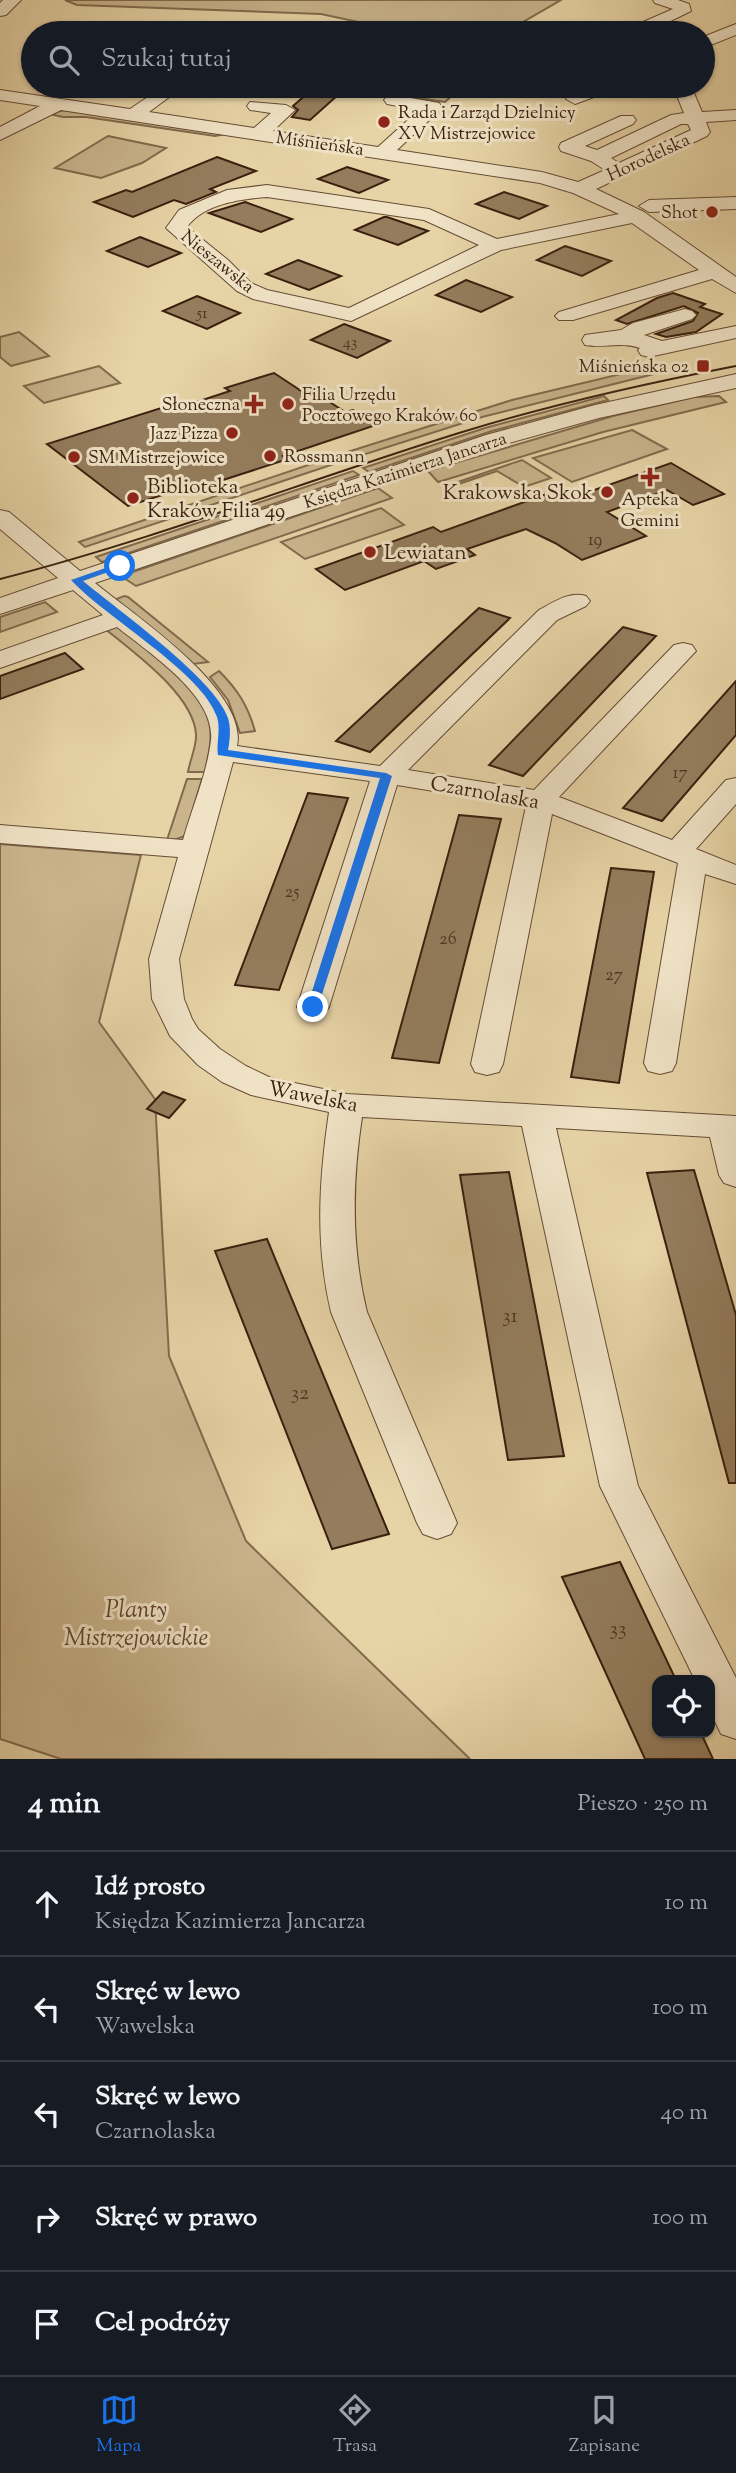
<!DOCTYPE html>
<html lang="pl">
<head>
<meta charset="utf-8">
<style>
  :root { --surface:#171b24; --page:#20242c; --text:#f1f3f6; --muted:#9ea1a6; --line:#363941; --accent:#1a73e8 }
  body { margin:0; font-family:"Sorts Mill Goudy",serif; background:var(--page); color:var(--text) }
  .controls { position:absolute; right:21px; bottom:21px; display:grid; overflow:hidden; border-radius:14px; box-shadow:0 2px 5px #0004 }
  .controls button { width:63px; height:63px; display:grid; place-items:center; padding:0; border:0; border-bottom:2px solid var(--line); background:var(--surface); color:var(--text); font:35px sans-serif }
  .stop { position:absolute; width:21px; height:21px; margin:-16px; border:5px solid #1a73e8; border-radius:50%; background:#fff }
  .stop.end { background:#1a73e8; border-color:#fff; box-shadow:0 2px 7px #0008 }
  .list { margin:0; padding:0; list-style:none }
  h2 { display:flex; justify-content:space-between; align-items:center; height:91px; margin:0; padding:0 28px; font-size:30px }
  h2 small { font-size:23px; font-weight:400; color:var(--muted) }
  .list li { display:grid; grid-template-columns:46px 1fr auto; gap:21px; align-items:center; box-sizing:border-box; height:105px; padding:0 28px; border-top:2px solid var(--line) }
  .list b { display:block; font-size:26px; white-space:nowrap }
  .list p { margin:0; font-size:23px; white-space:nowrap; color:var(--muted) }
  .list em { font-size:23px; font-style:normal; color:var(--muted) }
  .icon { flex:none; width:38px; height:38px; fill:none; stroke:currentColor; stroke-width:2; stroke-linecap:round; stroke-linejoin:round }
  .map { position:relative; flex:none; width:736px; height:1759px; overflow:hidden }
  .search { position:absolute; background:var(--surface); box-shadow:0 2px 5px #0004; left:21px; right:21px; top:21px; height:77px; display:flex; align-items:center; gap:18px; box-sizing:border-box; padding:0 24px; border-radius:38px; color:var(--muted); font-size:26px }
  .sheet { height:616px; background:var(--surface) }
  nav { display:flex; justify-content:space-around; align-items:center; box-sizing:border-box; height:98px; border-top:2px solid var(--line); background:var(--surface); font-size:19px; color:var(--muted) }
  nav a { display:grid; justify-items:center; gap:4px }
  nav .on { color:var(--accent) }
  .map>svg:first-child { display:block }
  .green { fill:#c9b48c; stroke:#826a4d; stroke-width:2 }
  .building { fill:#947d5d; stroke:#3b1f0e; stroke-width:2 }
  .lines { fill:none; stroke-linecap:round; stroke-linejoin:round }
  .minor-casing { stroke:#664c34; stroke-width:2 }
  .minor { fill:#efe2c5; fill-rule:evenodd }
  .tram { stroke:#3b1f0e; stroke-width:2 }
  .route { fill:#1a73e8 }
  .poi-dot { fill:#8f2418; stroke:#efe2c5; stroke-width:2.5 }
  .labels { text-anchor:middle; stroke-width:6; stroke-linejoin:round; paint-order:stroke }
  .far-number-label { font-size:16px; fill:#513622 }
  .far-poi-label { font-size:18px; fill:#3b1f0e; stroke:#efe2c5; text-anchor:start }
  .far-street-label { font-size:18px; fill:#3b1f0e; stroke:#efe2c5 }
  .number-label { font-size:18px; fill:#513622 }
  .poi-label { font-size:21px; fill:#3b1f0e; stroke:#efe2c5; text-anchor:start }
  .street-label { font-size:21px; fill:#3b1f0e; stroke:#efe2c5 }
  .near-number-label { font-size:21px; fill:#513622 }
  .near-park-label { font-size:24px; font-style:italic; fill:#5e442e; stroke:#efe2c5 }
</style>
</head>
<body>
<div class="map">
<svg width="736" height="1759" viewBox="0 0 736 1759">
  <rect width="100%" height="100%" fill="#e6d3a6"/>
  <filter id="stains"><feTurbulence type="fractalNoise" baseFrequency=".00286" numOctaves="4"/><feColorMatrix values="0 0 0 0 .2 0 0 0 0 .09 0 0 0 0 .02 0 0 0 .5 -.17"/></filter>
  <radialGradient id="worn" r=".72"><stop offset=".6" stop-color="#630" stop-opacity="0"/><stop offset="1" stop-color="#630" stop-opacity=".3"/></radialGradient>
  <g class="green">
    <polygon points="65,0 561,0 504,33 410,33 321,14 77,5"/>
    <polygon points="378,86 463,86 445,102 372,91"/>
    <polygon points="64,110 231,133 215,136 86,117 63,117 49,114"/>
    <polygon points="108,136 166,148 142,163 101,178 55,168"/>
    <polygon points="19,332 49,356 11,366 0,357 0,337"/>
    <polygon points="99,366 120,383 44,403 24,386"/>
    <polygon points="650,367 658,373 482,417 350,459 341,454 512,400"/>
    <polygon points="604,396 608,400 492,431 369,472 363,468 485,428"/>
    <polygon points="719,396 726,402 603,432 438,482 428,471 613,416 694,397"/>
    <polygon points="632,430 667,449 572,482 533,458"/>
    <polygon points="332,457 340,462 85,547 79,542"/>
    <polygon points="522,460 551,478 524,487 497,471 447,488 446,486"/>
    <polygon points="353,471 359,475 102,562 96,557"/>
    <polygon points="378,488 392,498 136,586 121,576"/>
    <polygon points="381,508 404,525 305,559 281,542"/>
    <polygon points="124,596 128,597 208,662 193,664 114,600"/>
    <polygon points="45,602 57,612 0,632 0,617"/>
    <path d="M118 626C143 645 199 688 208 719 214 737 208 755 205 772H188C190 760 197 745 196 734 193 694 133 652 104 628Z"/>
    <path d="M219 671C238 690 248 706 255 731L240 733 228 700 210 677Z"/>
    <polygon points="187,779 202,779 185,836 166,843"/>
    <polygon points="0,844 141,855 99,1022 155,1099 169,1356 246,1541 470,1759 61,1759 0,1739"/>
  </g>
  <g class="building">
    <polygon points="316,86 348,86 310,120 292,117 298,110 293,106"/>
    <polygon points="217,157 256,171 210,189 216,192 186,204 174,200 133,217 94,202 126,190 132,192"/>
    <polygon points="347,167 388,180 359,193 318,179"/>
    <polygon points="504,192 547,206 519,219 476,204"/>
    <polygon points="245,202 292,219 261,232 209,213"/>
    <polygon points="384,217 387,217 428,231 398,245 355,230"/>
    <polygon points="140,237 181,253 148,267 107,251"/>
    <polygon points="565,246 611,261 582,276 537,260"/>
    <polygon points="298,260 341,276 309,290 266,274"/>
    <polygon points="466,280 512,297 481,312 436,295"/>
    <polygon points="673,293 705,304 700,307 722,314 696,332 666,337 656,334 693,321 698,313 684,306 627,324 616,320 657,298"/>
    <polygon points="197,296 240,313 207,329 163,311"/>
    <polygon points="344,324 390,341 357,358 311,340"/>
    <polygon points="274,373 306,394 313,391 345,412 353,410 376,425 283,456 288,459 186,492 181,489 128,506 47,444 161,408 166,412 230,391 225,388"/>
    <polygon points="671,463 724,494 693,505 667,490 607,512 646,536 582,560 555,543 526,529 467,549 475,555 436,569 424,561 345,590 316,569 433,527 441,532 552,492 566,500"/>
    <polygon points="479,608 510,618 370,752 336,741"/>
    <polygon points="623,627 656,636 523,776 489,765"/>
    <polygon points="65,653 83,669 0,699 0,676"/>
    <polygon points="736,681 736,735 662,821 623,808"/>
    <polygon points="308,793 348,798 279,990 235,985"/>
    <polygon points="459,815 501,819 439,1063 392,1058"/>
    <polygon points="611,868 654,872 619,1083 571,1077"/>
    <polygon points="163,1092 185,1100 169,1118 147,1109"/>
    <polygon points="694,1170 736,1315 736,1483 729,1483 647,1173"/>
    <polygon points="509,1172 564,1456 508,1460 460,1175"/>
    <polygon points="267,1239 389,1534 332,1549 215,1251"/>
    <polygon points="620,1562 676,1680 657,1680 657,1733 701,1733 713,1759 645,1759 562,1577"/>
  </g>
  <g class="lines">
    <g class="minor-casing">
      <g id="minor">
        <polygon points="3,0 21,0 6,15 0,16 0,3"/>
        <polygon points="653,0 678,0 689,4 691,11 646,33 625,33 627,29 673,9 655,3"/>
        <polygon points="736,24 736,35 703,48 703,37"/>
        <path d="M164 86H184L149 112 254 128 271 113 250 110 247 106 250 102 286 105 295 110 273 131 378 147 419 110 387 104 384 100 387 96 393 95 439 103 442 107 439 111 397 150 542 172 578 182 605 170 591 161 561 151 559 147 561 143 621 116H633L636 120 633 124 585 146 597 150 671 115 684 113 673 86H691L702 112 736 110V120L706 122 710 132 707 136 596 189 644 212 736 277V293L712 279 573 320H559L555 316 559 312 699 270 632 223 501 250 351 321 253 299 237 291 166 228 179 210 227 190 267 185 429 209 497 239 619 214 573 193 540 183 61 110 0 140V127L40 106 0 100V90L130 109ZM681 124H688L691 130 619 163 611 158ZM267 197 424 220 479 245 349 308 267 290 251 283 228 260 187 227C203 204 241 199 267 197Z"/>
        <polygon points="592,86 616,86 613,90 575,104 566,99 569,95"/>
        <polygon points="736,197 736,209 649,212 639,206 649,200"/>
        <path d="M685 309 692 311 696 315 692 319 644 335 662 341 736 326V338L649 357 641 355 638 350 640 348C619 341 604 349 585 345L582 340 585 335 621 330 633 323Z"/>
        <path d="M736 374V388L599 418 502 445 95 583C134 615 249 691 237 746L380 766 539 610C554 602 569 591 586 596L590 601 586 606 557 620 408 770 534 790 674 645 683 643 692 645 696 651 559 797 672 840 726 780 736 778V804L696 849 736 865V884L705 874 676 1063 672 1071 660 1074 648 1071 644 1063 678 863 552 814 503 1064 499 1072 487 1075 475 1072 471 1064 526 806 397 785 329 1007 324 1014 313 1017 302 1014 297 1007 370 781 233 762 179 959 184 999 192 1019 198 1029 220 1049 246 1066 271 1078 347 1094 736 1116V1187L724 1183 719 1175 710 1137 556 1128 638 1486 736 1678V1739L721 1734 710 1711V1680H695L600 1486 522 1126 362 1117C352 1183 351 1247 367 1312L457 1523 451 1534 437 1539 423 1534 417 1523 331 1312C315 1245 319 1180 329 1112L251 1095 222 1082 198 1065 170 1036 152 999 149 959 178 857 0 843V825L183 840C192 808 207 774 211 740 216 696 148 652 117 627L0 668V651L103 615 73 590 0 614V598L58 578 0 529V510L9 512 80 571 486 435 595 405Z"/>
      </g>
    </g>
    <use href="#minor" class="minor"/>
    <path class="tram" d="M0 579C156 539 305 481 459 433 549 405 643 384 736 366"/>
  </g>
  <path class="route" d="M117 564 125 566 83 581C118 610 215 679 228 718 231 728 230 740 228 750L386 773 392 776 317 1010 313 1011 307 1007 380 778 218 755C216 743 221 730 217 717 202 672 106 618 71 580Z"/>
  <g class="poi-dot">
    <circle cx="384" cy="122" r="7"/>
    <circle cx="712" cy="212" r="7"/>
    <rect x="696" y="359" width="14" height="14" rx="3.5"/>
    <path d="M250.5 393.5h7v7h7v7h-7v7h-7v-7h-7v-7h7z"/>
    <circle cx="288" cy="404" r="7"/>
    <circle cx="232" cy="433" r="7"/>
    <circle cx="270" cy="456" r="7"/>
    <circle cx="74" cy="457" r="7"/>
    <path d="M646.5 466.5h7v7h7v7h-7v7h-7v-7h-7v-7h7z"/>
    <circle cx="607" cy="492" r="7"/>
    <circle cx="133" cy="498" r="7"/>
    <circle cx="370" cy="552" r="7"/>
  </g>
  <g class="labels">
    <g class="far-number-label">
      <text x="202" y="318">51</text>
      <text x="350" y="347">43</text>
    </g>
    <g class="far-poi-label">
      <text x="398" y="118">Rada i Zarząd Dzielnicy<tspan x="398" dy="21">XV Mistrzejowice</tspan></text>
      <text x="698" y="218" text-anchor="end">Shot</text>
      <text x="689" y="372" text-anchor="end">Miśnieńska 02</text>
      <text x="302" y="400">Filia Urzędu<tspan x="302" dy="21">Pocztowego Kraków 60</tspan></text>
      <text x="240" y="410" text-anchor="end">Słoneczna</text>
      <text x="218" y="439" text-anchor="end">Jazz Pizza</text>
      <text x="284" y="462">Rossmann</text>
      <text x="88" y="463">SM Mistrzejowice</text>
      <text x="650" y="505" text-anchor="middle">Apteka<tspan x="650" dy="21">Gemini</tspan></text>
    </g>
    <g class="far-street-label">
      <text transform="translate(320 143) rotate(8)" y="6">Miśnieńska</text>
      <text transform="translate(648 157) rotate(-25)" y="6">Horodelska</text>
      <text transform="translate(218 261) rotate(39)" y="6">Nieszawska</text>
      <text transform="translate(405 470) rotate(-18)" y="6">Księdza Kazimierza Jancarza</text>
    </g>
    <g class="number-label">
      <text x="595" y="545">19</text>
      <text x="680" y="778">17</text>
      <text x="292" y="897">25</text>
      <text x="448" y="944">26</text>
      <text x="614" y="980">27</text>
    </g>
    <g class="poi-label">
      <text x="147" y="493">Biblioteka<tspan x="147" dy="24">Kraków Filia 49</tspan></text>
      <text x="593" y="499" text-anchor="end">Krakowska Skok</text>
      <text x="384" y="559">Lewiatan</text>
    </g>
    <g class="street-label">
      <text transform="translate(485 792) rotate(10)" y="7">Czarnolaska</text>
      <text transform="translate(313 1096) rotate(11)" y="7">Wawelska</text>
    </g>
    <g class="near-number-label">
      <text x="510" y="1322">31</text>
      <text x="300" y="1399">32</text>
      <text x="618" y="1635">33</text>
    </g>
    <g class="near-park-label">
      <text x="136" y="1617">Planty<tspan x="136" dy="28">Mistrzejowickie</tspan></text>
    </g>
  </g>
  <rect width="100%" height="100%" filter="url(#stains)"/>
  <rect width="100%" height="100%" fill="url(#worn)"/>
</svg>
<div class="controls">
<button><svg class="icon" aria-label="locate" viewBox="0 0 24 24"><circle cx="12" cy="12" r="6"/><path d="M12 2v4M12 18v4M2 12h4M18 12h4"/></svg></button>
</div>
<div class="stop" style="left:120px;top:566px"></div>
<div class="stop end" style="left:313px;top:1007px"></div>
<div class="search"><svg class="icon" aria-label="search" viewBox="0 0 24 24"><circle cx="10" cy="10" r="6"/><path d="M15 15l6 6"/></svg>Szukaj tutaj</div>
</div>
<section class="sheet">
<h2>4 min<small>Pieszo · 250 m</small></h2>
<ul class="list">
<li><svg class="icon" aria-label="ahead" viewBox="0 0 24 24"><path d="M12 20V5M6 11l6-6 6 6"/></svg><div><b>Idź prosto</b><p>Księdza Kazimierza Jancarza</p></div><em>10 m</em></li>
<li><svg class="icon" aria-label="left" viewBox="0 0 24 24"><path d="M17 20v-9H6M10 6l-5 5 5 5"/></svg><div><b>Skręć w lewo</b><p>Wawelska</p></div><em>100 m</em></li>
<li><svg class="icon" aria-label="left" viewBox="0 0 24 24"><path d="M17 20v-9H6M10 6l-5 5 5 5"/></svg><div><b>Skręć w lewo</b><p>Czarnolaska</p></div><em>40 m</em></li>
<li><svg class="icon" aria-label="right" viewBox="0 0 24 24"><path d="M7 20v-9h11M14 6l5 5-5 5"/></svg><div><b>Skręć w prawo</b></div><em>100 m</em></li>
<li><svg class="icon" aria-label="arrive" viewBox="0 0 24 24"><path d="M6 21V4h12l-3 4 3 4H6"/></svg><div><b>Cel podróży</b></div></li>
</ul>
</section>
<nav>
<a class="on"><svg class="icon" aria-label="map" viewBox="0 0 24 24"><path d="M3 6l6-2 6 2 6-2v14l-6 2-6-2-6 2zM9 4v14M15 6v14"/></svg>Mapa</a>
<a><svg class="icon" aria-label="directions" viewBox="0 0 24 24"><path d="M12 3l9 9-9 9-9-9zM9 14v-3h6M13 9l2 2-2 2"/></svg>Trasa</a>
<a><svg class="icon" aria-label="saved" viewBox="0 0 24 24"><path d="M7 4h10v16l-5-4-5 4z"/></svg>Zapisane</a>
</nav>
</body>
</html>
